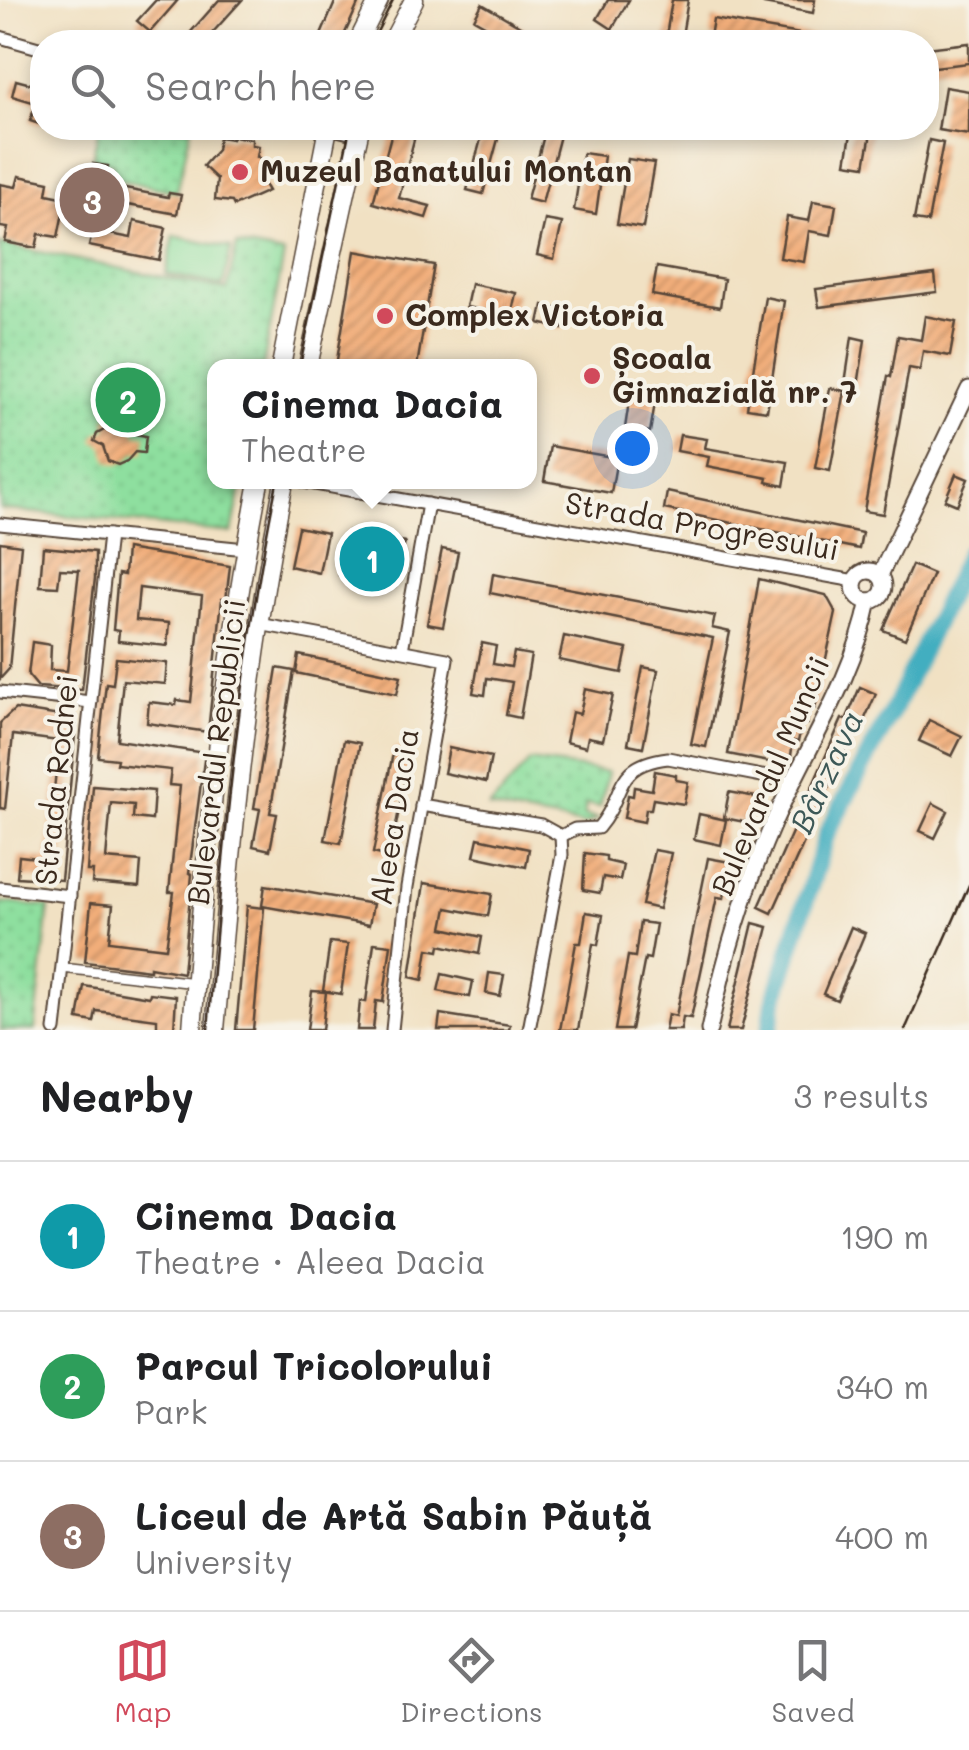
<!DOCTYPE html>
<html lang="en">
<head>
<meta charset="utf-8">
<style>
  :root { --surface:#fff; --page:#f6f6f6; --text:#202124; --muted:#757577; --line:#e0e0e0; --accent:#d1495b }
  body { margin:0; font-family:Mali,sans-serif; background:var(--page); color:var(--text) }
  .you { position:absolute; left:632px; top:448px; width:35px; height:35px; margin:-25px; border:8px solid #fff; border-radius:50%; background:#1a73e8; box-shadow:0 0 0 15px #1a73e833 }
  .badge { display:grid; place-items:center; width:65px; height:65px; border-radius:50%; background:var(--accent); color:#fff; font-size:32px; font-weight:700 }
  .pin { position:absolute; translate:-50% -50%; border:5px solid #fff; box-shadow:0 2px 10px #0006 }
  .popup { position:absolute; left:207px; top:359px; width:330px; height:130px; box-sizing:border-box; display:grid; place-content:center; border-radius:20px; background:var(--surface); filter:drop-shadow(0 2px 8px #0005); font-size:32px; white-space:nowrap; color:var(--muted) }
  .popup b { font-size:38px; color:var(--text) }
  .popup::after { content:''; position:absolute; left:50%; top:100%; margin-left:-20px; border:20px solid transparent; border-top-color:var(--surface) }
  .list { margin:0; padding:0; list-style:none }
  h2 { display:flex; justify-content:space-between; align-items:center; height:130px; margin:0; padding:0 40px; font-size:42px }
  h2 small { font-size:32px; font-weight:400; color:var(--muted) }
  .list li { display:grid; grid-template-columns:65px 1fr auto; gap:30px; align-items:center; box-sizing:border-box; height:150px; padding:0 40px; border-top:2px solid var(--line) }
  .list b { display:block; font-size:38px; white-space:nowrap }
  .list p { margin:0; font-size:32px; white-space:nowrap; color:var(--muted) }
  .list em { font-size:32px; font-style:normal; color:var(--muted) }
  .icon { flex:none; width:55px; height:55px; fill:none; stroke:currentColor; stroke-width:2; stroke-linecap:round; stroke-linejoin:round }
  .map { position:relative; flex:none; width:969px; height:1030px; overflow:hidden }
  .search { position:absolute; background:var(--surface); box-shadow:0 5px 15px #0003; left:30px; right:30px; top:30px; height:110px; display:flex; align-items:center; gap:25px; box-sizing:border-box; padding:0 35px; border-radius:40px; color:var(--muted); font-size:38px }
  .sheet { height:580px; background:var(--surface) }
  nav { display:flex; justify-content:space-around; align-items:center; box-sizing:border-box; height:140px; border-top:2px solid var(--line); background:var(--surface); font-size:28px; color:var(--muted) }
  nav a { display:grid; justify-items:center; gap:5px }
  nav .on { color:var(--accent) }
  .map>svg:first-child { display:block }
  .green { fill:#8edf9f; stroke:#64845e; stroke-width:2.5 }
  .park { fill:url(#park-dots); stroke:#64845e; stroke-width:2.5 }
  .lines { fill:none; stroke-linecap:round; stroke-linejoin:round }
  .river { stroke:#42aec0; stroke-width:18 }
  .building { fill:url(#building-hatch) }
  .pedestrian-casing { stroke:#564537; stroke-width:12 }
  .minor-casing { stroke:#564537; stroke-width:15 }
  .tertiary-casing { stroke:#564537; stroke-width:19 }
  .secondary-casing { stroke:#564537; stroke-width:21 }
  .pedestrian { stroke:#fff; stroke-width:9 }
  .minor { stroke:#fff; stroke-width:11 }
  .tertiary { stroke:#fff; stroke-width:15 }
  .secondary { stroke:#fff; stroke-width:18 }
  .tram { stroke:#3b2a1e; stroke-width:2.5 }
  .rail { stroke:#3b2a1e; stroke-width:2.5 }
  .poi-dot { fill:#d1495b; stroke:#f7f3e8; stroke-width:4 }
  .labels { text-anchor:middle; stroke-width:8; stroke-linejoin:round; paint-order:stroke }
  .poi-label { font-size:30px; font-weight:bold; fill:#3b2a1e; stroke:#f7f3e8; text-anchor:start }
  .street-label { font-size:30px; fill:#3b2a1e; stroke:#f7f3e8 }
  .water-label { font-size:32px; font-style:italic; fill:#3d5857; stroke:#f7f3e8 }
</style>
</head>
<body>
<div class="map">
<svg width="969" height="1030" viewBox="0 0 969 1030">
  <defs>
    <pattern id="park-dots" width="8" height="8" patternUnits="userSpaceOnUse" patternTransform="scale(2.5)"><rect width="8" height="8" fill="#8edf9f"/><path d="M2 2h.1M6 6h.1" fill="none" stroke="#7bc088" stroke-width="1.8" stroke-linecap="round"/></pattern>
    <pattern id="building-hatch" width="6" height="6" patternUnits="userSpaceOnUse" patternTransform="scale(2.5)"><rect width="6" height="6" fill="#f2ae7a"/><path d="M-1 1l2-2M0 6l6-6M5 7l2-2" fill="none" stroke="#c58e63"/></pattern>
  </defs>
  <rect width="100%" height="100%" fill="#f7f3e8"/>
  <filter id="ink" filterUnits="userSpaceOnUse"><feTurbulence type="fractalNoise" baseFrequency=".01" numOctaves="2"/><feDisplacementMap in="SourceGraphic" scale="20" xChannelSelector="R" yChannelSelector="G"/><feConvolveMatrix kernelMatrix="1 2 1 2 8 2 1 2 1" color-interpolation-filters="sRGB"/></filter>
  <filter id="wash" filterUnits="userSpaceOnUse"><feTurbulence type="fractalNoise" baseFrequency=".0048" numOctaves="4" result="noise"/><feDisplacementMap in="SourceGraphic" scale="40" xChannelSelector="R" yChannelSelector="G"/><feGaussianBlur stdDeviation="2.25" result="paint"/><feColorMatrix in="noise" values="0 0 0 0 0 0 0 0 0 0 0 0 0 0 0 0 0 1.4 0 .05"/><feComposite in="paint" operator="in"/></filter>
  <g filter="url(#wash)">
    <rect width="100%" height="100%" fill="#f1e1c3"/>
    <polygon class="green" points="174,236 231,248 223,286 166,274"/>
    <g class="park">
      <polygon points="99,128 191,128 177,192 111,178 113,164 92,159"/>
      <polygon points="0,244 227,290 237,245 284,254 263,366 215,366 215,482 242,482 232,533 0,509"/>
      <polygon points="530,761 608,772 600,807 586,804 584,816 598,819 584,825 489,808"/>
      <polygon points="0,902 49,907 35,1030 0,1030"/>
    </g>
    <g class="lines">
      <polyline class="river" points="770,1030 774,1002 827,833 897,702 969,552"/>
    </g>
    <g id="blocks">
      <g class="building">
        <polygon points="156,0 178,0 150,32 137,21"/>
        <polygon points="219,0 242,0 204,42 182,42"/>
        <polygon points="336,0 360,0 341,42 318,42"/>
        <polygon points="608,0 629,0 612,29 597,19"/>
        <polygon points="672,0 688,0 681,42 665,42"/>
        <polygon points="765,0 815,0 813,13 764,4"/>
        <polygon points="482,4 548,42 515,42 474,19"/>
        <polygon points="713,19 824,38 824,42 740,42 710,37"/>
        <polygon points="969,43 969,63 926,68 926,48"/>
        <polygon points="16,80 42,87 42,125 30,121 36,103 12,96"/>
        <polygon points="945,87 969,91 969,135 938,130"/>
        <polygon points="393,128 417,128 399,198 430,206 426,218 373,203"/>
        <polygon points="484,128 501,128 483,194 467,190"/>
        <polygon points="546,128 562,128 542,203 527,199"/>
        <polygon points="852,128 872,128 865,166 846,163"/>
        <polygon points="233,136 252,139 252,145 259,146 257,157 276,165 262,181 268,191 234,206 232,202 215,200 217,179 203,166 217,150 219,137 232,139"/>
        <polygon points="929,140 943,143 928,222 914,220"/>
        <polygon points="583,153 604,156 596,214 574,210"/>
        <polygon points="628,159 654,163 643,228 617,224"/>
        <polygon points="93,164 108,166 104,185 168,197 169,193 181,195 177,214 84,197"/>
        <polygon points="19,176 49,182 47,194 66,198 58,237 39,234 36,248 5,242 8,228 0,227 0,184 16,187"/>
        <polygon points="813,201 836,205 831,235 809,231 804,262 780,258 787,217 809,221"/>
        <polygon points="97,214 108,216 105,233 131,238 134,221 166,228 159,260 89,246"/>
        <polygon points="545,220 562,223 554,259 537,255"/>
        <polygon points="355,251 434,265 417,366 336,366"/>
        <polygon points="657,267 724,279 720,307 652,295"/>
        <polygon points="935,274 937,292 819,307 816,289"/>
        <polygon points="471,284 516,293 511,316 466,307"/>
        <polygon points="765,297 784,301 767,411 747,408"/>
        <polygon points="543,305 566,311 562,329 539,323"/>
        <polygon points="925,316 956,322 950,356 923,351 920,370 909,368 883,514 864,511 888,376 891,377 898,336 921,340"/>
        <polygon points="852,337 865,340 858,386 845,383"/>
        <polygon points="632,382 658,386 650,432 625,428"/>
        <polygon points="830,388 845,391 830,471 815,468"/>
        <polygon points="113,414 117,418 122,414 134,418 135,434 146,436 144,453 135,452 127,461 118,465 108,461 103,446 94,441 97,434 108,428 105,419"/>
        <polygon points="680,435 707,439 705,448 788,462 784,486 767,482 768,478 707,466 709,457 677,451"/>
        <polygon points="550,446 617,458 611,493 544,481"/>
        <polygon points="956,474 968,479 957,505 945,500"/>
        <polygon points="667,492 862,533 859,549 664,509"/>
        <polygon points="298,527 327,533 319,573 290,566"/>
        <polygon points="348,531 405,542 395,587 339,575"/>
        <polygon points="0,542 21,545 9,669 0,679"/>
        <polygon points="43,547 95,552 95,578 82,690 38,687 28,675 32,642 51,645 50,670 67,671 79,570 60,569 58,587 40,586"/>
        <polygon points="126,549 230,566 226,600 222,599 208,732 147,723 149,702 176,705 177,700 191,702 202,596 139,588 136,620 169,623 167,646 118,641 119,631 113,630 118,574 124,575"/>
        <polygon points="442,549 458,552 443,627 427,624"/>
        <polygon points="912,565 933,574 905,639 883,630"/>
        <polygon points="493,574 715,616 712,628 730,632 706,747 691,744 713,638 490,593"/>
        <polygon points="759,579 826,595 836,613 815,708 810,707 807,724 802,723 798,742 793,741 791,756 786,756 784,765 728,754"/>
        <polygon points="564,636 627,649 622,673 559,660"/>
        <polygon points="482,643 496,646 493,664 511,667 514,652 531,655 520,718 506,715 512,682 487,678 485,695 473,693"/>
        <polygon points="299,655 401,676 397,694 296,673"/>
        <polygon points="116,658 167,663 165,684 123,680 117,740 205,753 189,873 192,874 183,973 150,967 150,970 85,962 91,903 113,905 109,941 166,948 174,892 169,892 180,786 169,785 171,770 116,764 117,759 98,757 106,683 113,684"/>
        <polygon points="643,667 658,670 643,747 628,744"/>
        <polygon points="277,668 294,671 270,813 277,814 270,850 253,846 260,809 254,808"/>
        <polygon points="860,687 876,694 861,727 857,725 772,913 759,907 842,719 846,720"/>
        <polygon points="585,689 613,695 603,740 588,737 586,747 566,742 572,712 580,714"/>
        <polygon points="15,709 60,716 59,723 76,724 61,880 17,877 19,856 47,859 59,741 13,735 5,809 0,808 0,723"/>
        <polygon points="929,720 962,736 952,756 919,741"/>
        <polygon points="344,740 360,743 341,843 325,840"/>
        <polygon points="394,748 410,752 390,857 373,853"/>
        <polygon points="449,748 491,757 486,782 444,773"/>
        <polygon points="655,771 676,775 676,780 688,782 684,804 653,799 651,809 646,809 644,822 624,818 628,795 633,796 634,787 652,790"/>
        <polygon points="93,786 154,791 152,820 133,818 134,805 111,803 106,859 141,862 139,887 92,883 93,871 87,871"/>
        <polygon points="729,792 756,797 750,823 724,818"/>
        <polygon points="933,803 948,811 935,838 920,831"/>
        <polygon points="699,814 726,820 721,845 694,839"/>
        <polygon points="478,838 529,849 526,867 474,856"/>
        <polygon points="654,850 671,853 659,909 642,905"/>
        <polygon points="585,853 606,856 606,861 623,865 620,880 603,877 600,893 583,890"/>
        <polygon points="708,858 730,862 724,898 717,897 691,1018 683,1017 681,1030 665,1030 668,1014 676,1016"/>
        <polygon points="424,883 492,894 488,916 447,908 443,928 482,937 479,954 440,945 439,951 428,949 423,980 410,977"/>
        <polygon points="265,885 373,904 369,925 262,906"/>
        <polygon points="247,906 264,908 253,1030 236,1030"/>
        <polygon points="586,912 603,915 598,945 593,944 578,1030 560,1030 576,943 581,943"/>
        <polygon points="640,922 656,924 650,959 645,958 631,1030 615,1030 628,956 635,957"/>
        <polygon points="753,923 768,927 741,1030 727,1030"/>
        <polygon points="851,927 865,933 837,1000 823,994"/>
        <polygon points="330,942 348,944 341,994 323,991"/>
        <polygon points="374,943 391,945 383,1002 376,1001 373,1030 357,1030 360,1001 366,1002"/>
        <polygon points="489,973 504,975 500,996 486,993"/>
        <polygon points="442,974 473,981 470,997 438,991"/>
        <polygon points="84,986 149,997 150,993 176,996 174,1030 157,1030 157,1019 96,1011 94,1022 78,1019"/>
        <polygon points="312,991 326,992 322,1030 307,1030"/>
        <polygon points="440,1014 510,1025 509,1030 438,1030"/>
      </g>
    </g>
  </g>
  <g filter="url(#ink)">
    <use href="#blocks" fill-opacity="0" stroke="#564537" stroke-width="2.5"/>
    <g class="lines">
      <g class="pedestrian-casing">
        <polyline id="pedestrian" points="62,968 196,983"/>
      </g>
      <g class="minor-casing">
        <g id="minor">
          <polyline points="0,37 42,49"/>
          <polyline points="329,128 357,135"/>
          <polyline points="304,482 855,581"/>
          <polyline points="0,524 246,549"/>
          <polyline points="259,624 447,659 407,887 392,1030"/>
          <polyline points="402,650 428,504"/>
          <polyline points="0,692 91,702"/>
          <polyline points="421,805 541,825 561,836"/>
          <path d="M561 836 575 829 598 828C627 795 611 765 668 758L793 782"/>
          <polyline points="0,888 70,896"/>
          <polyline points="55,1030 109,535"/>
          <polyline points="529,1030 562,855 561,836"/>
        </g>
      </g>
      <g class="tertiary-casing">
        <g id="tertiary">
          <circle cx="869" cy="586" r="15"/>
          <polyline points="880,575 969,389"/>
          <path d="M709 1030C724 961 744 890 772 826 804 752 853 680 869 601"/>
        </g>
      </g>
      <g class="secondary-casing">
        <g id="secondary">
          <polyline points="358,42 379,0"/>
          <polyline points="392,42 414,0"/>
          <polyline points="281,366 328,128"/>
          <polyline points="308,366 360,128"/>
          <path d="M192 1030C205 848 224 660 259 482"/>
          <path d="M215 1030C231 846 248 663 284 482"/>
        </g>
      </g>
      <use href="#pedestrian" class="pedestrian"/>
      <use href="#minor" class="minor"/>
      <use href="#tertiary" class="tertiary"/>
      <use href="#secondary" class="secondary"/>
      <g class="tram">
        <polyline points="372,42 393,0"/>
        <polyline points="300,366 350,128"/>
        <path d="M208 1030C223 846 240 662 277 482"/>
      </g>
      <polyline class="rail" points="905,1030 969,885"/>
    </g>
  </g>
  <g class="poi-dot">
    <circle cx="240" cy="172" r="10"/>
    <circle cx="385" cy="316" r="10"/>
    <circle cx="592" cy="376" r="10"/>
  </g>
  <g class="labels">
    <g class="poi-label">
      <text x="260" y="182">Muzeul Banatului Montan</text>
      <text x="405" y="326">Complex Victoria</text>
      <text x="612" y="369">Școala<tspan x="612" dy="34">Gimnazială nr. 7</tspan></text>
    </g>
    <g class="street-label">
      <text transform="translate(702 527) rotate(10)" y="10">Strada Progresului</text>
      <text transform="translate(217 752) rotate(-83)" y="10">Bulevardul Republicii</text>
      <text transform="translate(771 776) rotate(-67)" y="10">Bulevardul Muncii</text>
      <text transform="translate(57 780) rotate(-84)" y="10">Strada Rodnei</text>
      <text transform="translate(395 817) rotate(-81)" y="10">Aleea Dacia</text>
    </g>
    <g class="water-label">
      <text transform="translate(827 772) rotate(-65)" y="11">Bârzava</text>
    </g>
  </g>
</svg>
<div class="you"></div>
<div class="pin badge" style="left:372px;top:559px;background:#0f9aa8">1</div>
<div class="popup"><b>Cinema Dacia</b>Theatre</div>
<div class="pin badge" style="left:128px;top:400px;background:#2e9e5b">2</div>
<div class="pin badge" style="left:92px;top:200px;background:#8d6e63">3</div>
<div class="search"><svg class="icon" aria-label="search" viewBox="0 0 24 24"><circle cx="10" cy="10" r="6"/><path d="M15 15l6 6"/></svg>Search here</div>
</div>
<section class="sheet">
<h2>Nearby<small>3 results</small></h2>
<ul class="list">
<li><span class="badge" style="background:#0f9aa8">1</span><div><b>Cinema Dacia</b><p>Theatre · Aleea Dacia</p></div><em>190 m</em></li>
<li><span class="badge" style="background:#2e9e5b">2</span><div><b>Parcul Tricolorului</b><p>Park</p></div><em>340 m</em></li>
<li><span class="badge" style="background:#8d6e63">3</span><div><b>Liceul de Artă Sabin Păuță</b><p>University</p></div><em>400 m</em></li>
</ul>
</section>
<nav>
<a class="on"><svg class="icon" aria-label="map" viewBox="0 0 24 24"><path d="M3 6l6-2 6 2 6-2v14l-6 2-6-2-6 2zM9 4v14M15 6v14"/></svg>Map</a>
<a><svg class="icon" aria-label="directions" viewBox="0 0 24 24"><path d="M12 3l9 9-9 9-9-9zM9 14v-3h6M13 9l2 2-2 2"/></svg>Directions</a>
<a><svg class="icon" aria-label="saved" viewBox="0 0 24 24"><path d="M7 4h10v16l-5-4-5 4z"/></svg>Saved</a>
</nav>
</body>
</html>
